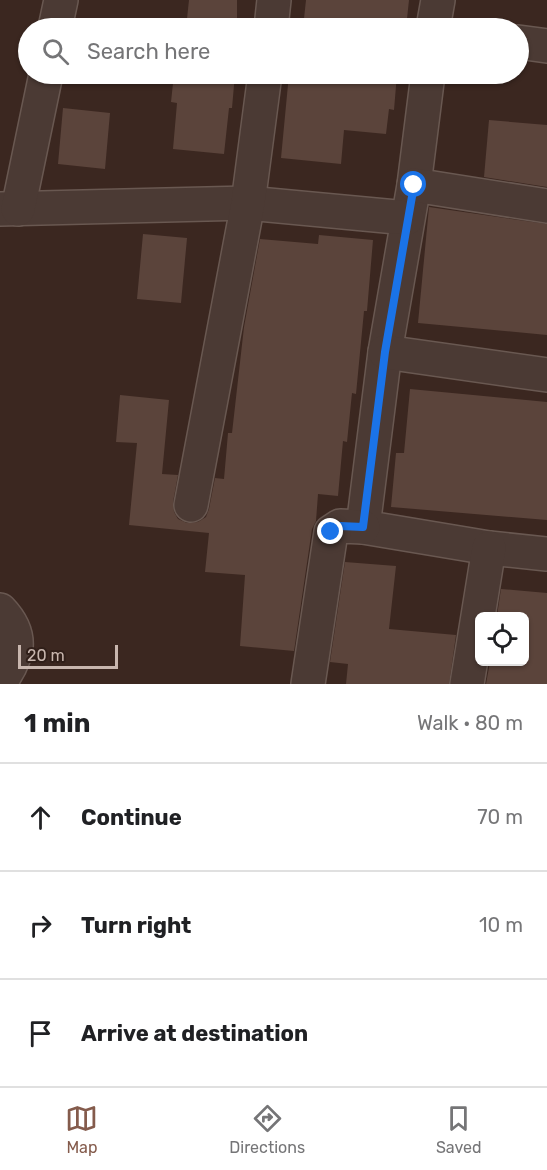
<!DOCTYPE html>
<html lang="en">
<head>
<meta charset="utf-8">
<style>
  :root { --surface:#fff; --page:#f6f6f6; --text:#202124; --muted:#757577; --line:#e0e0e0; --accent:#845b4c }
  body { margin:0; font-family:Rubik,sans-serif; background:var(--page); color:var(--text) }
  .controls { position:absolute; right:18px; bottom:18px; display:grid; overflow:hidden; border-radius:9px; box-shadow:0 2px 4px #0004 }
  .controls button { width:54px; height:54px; display:grid; place-items:center; padding:0; border:0; border-bottom:2px solid var(--line); background:var(--surface); color:var(--text); font:30px sans-serif }
  .scale { position:absolute; left:18px; bottom:15px; width:100px; box-sizing:border-box; padding-left:6px; border:3px solid #c8b6ae; border-top:0; font-size:16px; line-height:21px; white-space:nowrap; color:#c8b6ae; -webkit-text-stroke:4px #301f19; paint-order:stroke }
  .stop { position:absolute; width:18px; height:18px; margin:-14px; border:4px solid #1a73e8; border-radius:50%; background:#fff }
  .stop.end { background:#1a73e8; border-color:#fff; box-shadow:0 2px 6px #0008 }
  .list { margin:0; padding:0; list-style:none }
  h2 { display:flex; justify-content:space-between; align-items:center; height:78px; margin:0; padding:0 24px; font-size:26px }
  h2 small { font-size:20px; font-weight:400; color:var(--muted) }
  .list li { display:grid; grid-template-columns:39px 1fr auto; gap:18px; align-items:center; box-sizing:border-box; height:108px; padding:0 24px; border-top:2px solid var(--line) }
  .list b { display:block; font-size:22px; white-space:nowrap }
  .list em { font-size:20px; font-style:normal; color:var(--muted) }
  .icon { flex:none; width:33px; height:33px; fill:none; stroke:currentColor; stroke-width:2; stroke-linecap:round; stroke-linejoin:round }
  .map { position:relative; flex:none; width:547px; height:684px; overflow:hidden }
  .search { position:absolute; background:var(--surface); box-shadow:0 2px 4px #0004; left:18px; right:18px; top:18px; height:66px; display:flex; align-items:center; gap:15px; box-sizing:border-box; padding:0 21px; border-radius:33px; color:var(--muted); font-size:22px }
  .sheet { height:402px; background:var(--surface) }
  nav { display:flex; justify-content:space-around; align-items:center; box-sizing:border-box; height:84px; border-top:2px solid var(--line); background:var(--surface); font-size:16px; color:var(--muted) }
  nav a { display:grid; justify-items:center; gap:3px }
  nav .on { color:var(--accent) }
  .map>svg:first-child { display:block }
  .building { fill:#5b443b }
  .lines { fill:none; stroke-linecap:round; stroke-linejoin:round }
  .minor-casing { stroke:#695851; stroke-width:36 }
  .minor { stroke:#4b3a34; stroke-width:33 }
  .route { stroke:#1a73e8; stroke-width:8 }
</style>
</head>
<body>
<div class="map">
<svg width="547" height="684" viewBox="0 0 547 684">
  <rect width="100%" height="100%" fill="#3b2720"/>
  <g class="building">
    <polygon points="189,0 237,0 237,28 186,28"/>
    <polygon points="306,0 409,0 406,28 303,28"/>
    <polygon points="174,74 235,74 232,108 229,108 224,154 173,149 177,103 171,102"/>
    <polygon points="289,74 397,74 394,110 389,109 386,134 344,130 341,164 281,158"/>
    <polygon points="63,108 110,113 105,169 58,164"/>
    <polygon points="489,120 547,125 547,187 484,177"/>
    <polygon points="429,207 547,224 547,335 418,323"/>
    <polygon points="143,234 187,238 181,303 137,299"/>
    <polygon points="319,235 373,240 367,311 364,311 356,394 352,393 347,442 343,441 338,496 318,494 316,521 312,529 294,651 240,646 245,575 205,572 209,533 129,525 137,443 116,442 120,395 169,400 162,474 178,475 173,502 174,512 178,519 187,523 198,522 206,517 209,509 215,478 224,479 228,433 232,433 244,327 260,239 318,244"/>
    <polygon points="410,389 547,402 547,520 391,507 396,453 404,453"/>
    <polygon points="345,562 396,566 389,629 456,635 449,684 346,684 348,664 330,662"/>
    <polygon points="501,589 547,593 547,684 486,684 490,662 525,662 525,616 497,616"/>
  </g>
  <g class="lines">
    <g class="minor-casing">
      <g id="minor">
        <polyline points="55,28 61,0"/>
        <polyline points="271,28 274,0"/>
        <polyline points="433,28 438,0"/>
        <polyline points="518,42 547,46"/>
        <polyline points="428,74 414,185 385,352 363,527 489,548 547,554"/>
        <polyline points="414,185 547,206"/>
        <polyline points="0,209 248,203 407,218"/>
        <polyline points="18,209 46,74"/>
        <polyline points="385,352 547,375"/>
        <polyline points="191,505 248,203 265,74"/>
        <path d="M0 610C24 635 19 656 0 682"/>
        <polyline points="308,684 331,532 340,526 363,527"/>
        <polyline points="467,684 489,548"/>
      </g>
    </g>
    <use href="#minor" class="minor"/>
  </g>
  <g class="lines">
    <polyline class="route" points="331,532 340,526 363,527 385,352 414,185"/>
  </g>
</svg>
<div class="controls">
<button><svg class="icon" aria-label="locate" viewBox="0 0 24 24"><circle cx="12" cy="12" r="6"/><path d="M12 2v4M12 18v4M2 12h4M18 12h4"/></svg></button>
</div>
<div class="scale">20 m</div>
<div class="stop" style="left:414px;top:185px"></div>
<div class="stop end" style="left:331px;top:532px"></div>
<div class="search"><svg class="icon" aria-label="search" viewBox="0 0 24 24"><circle cx="10" cy="10" r="6"/><path d="M15 15l6 6"/></svg>Search here</div>
</div>
<section class="sheet">
<h2>1 min<small>Walk · 80 m</small></h2>
<ul class="list">
<li><svg class="icon" aria-label="ahead" viewBox="0 0 24 24"><path d="M12 20V5M6 11l6-6 6 6"/></svg><div><b>Continue</b></div><em>70 m</em></li>
<li><svg class="icon" aria-label="right" viewBox="0 0 24 24"><path d="M7 20v-9h11M14 6l5 5-5 5"/></svg><div><b>Turn right</b></div><em>10 m</em></li>
<li><svg class="icon" aria-label="arrive" viewBox="0 0 24 24"><path d="M6 21V4h12l-3 4 3 4H6"/></svg><div><b>Arrive at destination</b></div></li>
</ul>
</section>
<nav>
<a class="on"><svg class="icon" aria-label="map" viewBox="0 0 24 24"><path d="M3 6l6-2 6 2 6-2v14l-6 2-6-2-6 2zM9 4v14M15 6v14"/></svg>Map</a>
<a><svg class="icon" aria-label="directions" viewBox="0 0 24 24"><path d="M12 3l9 9-9 9-9-9zM9 14v-3h6M13 9l2 2-2 2"/></svg>Directions</a>
<a><svg class="icon" aria-label="saved" viewBox="0 0 24 24"><path d="M7 4h10v16l-5-4-5 4z"/></svg>Saved</a>
</nav>
</body>
</html>
